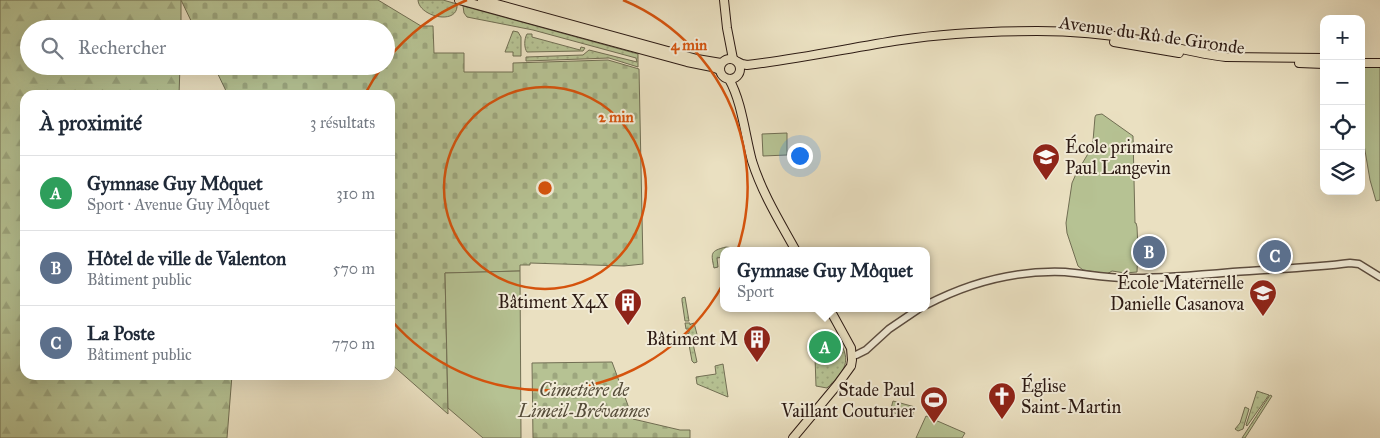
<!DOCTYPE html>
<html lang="fr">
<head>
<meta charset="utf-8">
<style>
  :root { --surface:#fff; --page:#f6f6f7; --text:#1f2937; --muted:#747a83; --line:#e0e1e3; --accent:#0b8043 }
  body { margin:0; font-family:"IM FELL Great Primer",serif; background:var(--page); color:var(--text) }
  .controls { position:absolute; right:15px; top:15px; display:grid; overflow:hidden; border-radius:10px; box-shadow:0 5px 20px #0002 }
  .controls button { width:45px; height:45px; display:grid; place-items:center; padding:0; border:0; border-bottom:1px solid var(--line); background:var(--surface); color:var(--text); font:25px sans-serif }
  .you { position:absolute; left:799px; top:155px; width:18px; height:18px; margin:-12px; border:4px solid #fff; border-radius:50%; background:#1a73e8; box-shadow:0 0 0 8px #1a73e833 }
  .badge { display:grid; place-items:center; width:32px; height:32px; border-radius:50%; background:var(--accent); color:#fff; font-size:16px; font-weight:700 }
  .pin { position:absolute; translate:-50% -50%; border:2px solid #fff; box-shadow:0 1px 5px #0006 }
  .popup { position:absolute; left:720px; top:247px; width:210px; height:65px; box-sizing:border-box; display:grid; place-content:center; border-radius:10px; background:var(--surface); filter:drop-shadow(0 1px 4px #0005); font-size:16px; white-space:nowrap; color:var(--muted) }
  .popup b { font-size:19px; color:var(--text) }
  .popup::after { content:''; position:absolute; left:50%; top:100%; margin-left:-10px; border:10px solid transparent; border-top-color:var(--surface) }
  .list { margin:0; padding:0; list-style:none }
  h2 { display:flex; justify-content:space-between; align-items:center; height:65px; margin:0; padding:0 20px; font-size:21px }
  h2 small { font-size:16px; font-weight:400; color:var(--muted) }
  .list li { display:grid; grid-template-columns:32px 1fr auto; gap:15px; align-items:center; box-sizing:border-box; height:75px; padding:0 20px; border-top:1px solid var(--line) }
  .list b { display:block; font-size:19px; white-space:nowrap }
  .list p { margin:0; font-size:16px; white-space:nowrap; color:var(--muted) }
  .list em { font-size:16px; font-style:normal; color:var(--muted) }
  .icon { flex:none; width:28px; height:28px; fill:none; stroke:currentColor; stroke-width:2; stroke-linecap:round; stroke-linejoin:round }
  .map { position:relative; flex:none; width:1380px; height:438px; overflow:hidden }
  .search { position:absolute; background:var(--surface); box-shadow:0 5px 20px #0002; left:20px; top:20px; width:375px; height:55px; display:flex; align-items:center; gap:12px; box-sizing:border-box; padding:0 18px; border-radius:28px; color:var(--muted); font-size:19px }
  .panel { position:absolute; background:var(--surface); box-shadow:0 5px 20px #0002; left:20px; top:90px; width:375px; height:290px; border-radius:15px }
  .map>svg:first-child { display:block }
  .grass { fill:url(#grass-dots); stroke:#716e53 }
  .forest { fill:url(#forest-firs); stroke:#716e53 }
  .cemetery { fill:url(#cemetery-stones); stroke:#716e53 }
  .park { fill:#b6c293; stroke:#716e53 }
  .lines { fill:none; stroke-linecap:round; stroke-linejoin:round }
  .minor-casing { stroke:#5c4c3e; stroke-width:9 }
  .major-casing { stroke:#2c1a13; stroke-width:10 }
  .minor { stroke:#f1ebd7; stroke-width:6 }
  .major { stroke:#eae0c1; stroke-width:8 }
  .ring { fill:none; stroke:#d5530d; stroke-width:2.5 }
  .labels { text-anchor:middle; stroke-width:4; stroke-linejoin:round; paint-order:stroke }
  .street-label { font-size:18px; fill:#2c1a13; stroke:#f1ebd7 }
  .poi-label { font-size:18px; fill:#2c1a13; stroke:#f1ebd7; text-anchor:end }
  .park-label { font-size:18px; font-style:italic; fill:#554c39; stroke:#f1ebd7 }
  .centre { fill:#d5530d; stroke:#f1ebd7; stroke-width:2.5 }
  .ring-label { font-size:15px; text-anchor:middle; font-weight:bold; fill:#d5530d; stroke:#f1ebd7; stroke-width:4; stroke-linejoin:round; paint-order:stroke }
</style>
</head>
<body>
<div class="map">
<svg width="1380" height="438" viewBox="0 0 1380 438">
  <defs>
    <pattern id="grass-dots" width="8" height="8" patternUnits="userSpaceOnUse" patternTransform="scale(1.25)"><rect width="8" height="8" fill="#b6c293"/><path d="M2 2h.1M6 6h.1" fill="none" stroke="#9da67e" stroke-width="1.8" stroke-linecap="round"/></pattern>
    <pattern id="forest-firs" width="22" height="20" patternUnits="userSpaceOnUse" patternTransform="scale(1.25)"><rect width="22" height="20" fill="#b6c293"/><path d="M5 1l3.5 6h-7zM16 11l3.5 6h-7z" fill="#9da67e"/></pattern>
    <pattern id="cemetery-stones" width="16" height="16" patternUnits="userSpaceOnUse" patternTransform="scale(1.25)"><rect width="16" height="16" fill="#b6c293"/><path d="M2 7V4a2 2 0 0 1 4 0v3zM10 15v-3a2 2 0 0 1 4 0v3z" fill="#9da67e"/></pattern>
  </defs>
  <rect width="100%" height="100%" fill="#eae0c1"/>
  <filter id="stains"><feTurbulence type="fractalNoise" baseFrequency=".004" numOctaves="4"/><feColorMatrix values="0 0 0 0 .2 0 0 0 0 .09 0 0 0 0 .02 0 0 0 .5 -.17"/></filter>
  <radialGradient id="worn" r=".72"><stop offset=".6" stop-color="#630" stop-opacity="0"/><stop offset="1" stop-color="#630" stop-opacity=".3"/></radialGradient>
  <g class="grass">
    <path d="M418 0H443L457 4C459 26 419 17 418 0Z"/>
    <polygon points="463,6 638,54 638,67 609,58 526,61 526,57 583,55 589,50 637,62 636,58 533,30 467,17 464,13"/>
    <polygon points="513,31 518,32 521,37 521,56 513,56 513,52 505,52"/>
    <path d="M527 34H532V37L580 50 581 47 585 48 583 51H580L527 52C524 48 524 39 527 34Z"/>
    <path d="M726 247 734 248V251H724V257L717 258 718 267 714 268C711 253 710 251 726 247Z"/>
    <polygon points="685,297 689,321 685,321 682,301 682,298"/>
    <polygon points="685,323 690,323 690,325 691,324 694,323 698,338 696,338 695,336 694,338 692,339 697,362 694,363 692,361 687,334 689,333 689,329 686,329"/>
    <path d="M834 344H841C852 364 842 373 827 388L816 386 815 357 835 358Z"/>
    <polygon points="723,364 728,397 697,384 696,377 716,374 715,366"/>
    <polygon points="1257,391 1269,395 1247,426 1246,425"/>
    <polygon points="1270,395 1272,396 1245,438 1242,438"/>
    <polygon points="1245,407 1249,409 1243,429 1238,431 1235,429 1240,423"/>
  </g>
  <polygon class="forest" points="0,0 181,0 181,29 29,29 29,66 180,66 179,95 25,95 25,375 232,375 227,438 0,438"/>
  <g class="cemetery">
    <polygon points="181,0 378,0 421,26 433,26 434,53 464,53 464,72 513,72 513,63 608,60 639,69 643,264 624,266 530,263 530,265 520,265 520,271 445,273 448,414 390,363 390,95 228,95 214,66 386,66 386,29 195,29"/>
    <polygon points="612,362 633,419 680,430 690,430 690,438 533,438 532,363"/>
  </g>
  <g class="park">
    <polygon points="1361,67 1380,67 1380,200 1376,201 1370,180 1361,127"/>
    <polygon points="1102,114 1133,136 1135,223 1136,223 1137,227 1138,249 1137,272 1125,273 1112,271 1107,274 1083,270 1078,266 1067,233 1066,223 1072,183 1076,174 1089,152 1093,141 1095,117 1096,115"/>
    <polygon points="787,133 787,155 763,156 762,134"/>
    <polygon points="520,271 521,438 483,438 448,408 445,273"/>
    <polygon points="893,401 915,407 912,418 890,412"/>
    <polygon points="926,416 965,433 962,438 916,438"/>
  </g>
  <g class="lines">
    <g class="minor-casing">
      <g id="minor">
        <path d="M926 305C970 282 1016 270 1065 272 1088 274 1111 279 1134 278 1167 278 1200 275 1233 272 1272 269 1311 268 1350 263L1359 264 1380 277"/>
        <polyline points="856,355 866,350 889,329 920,308"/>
      </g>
    </g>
    <g class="major-casing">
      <g id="major">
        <polyline points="459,0 687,62 712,67 720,70"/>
        <polyline points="482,0 697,59 721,63"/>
        <polyline points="724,0 727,28 733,59"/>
        <polyline points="1114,42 1179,53"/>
        <circle cx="730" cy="69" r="10"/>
        <path d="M738 62 742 64 747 65C799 59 849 48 901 40 946 33 992 31 1037 31 1071 31 1106 34 1140 40 1168 45 1197 54 1226 57L1324 58"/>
        <polyline points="1299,63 1324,64"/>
        <polyline points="1361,63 1380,63"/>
        <path d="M729 79C742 102 745 135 752 161 762 193 780 222 796 251"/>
        <polyline points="793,438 838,384 851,366 852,360 851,348 829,308"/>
      </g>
    </g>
    <use href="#minor" class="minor"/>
    <use href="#major" class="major"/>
  </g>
  <g class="ring">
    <circle cx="545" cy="188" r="101"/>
    <path d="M365 94A203 203 0 0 1 382 67M387 60A203 203 0 0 1 467 0M623 0A203 203 0 1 1 391 320"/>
  </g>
  <defs>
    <g id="school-pin" transform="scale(1.4375)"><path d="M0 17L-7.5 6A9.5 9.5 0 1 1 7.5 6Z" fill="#8f2418" stroke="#f1ebd7"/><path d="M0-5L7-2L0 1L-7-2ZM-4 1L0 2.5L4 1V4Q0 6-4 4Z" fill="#fff"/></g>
    <g id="building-pin" transform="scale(1.4375)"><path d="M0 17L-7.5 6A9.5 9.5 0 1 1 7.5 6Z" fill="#8f2418" stroke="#f1ebd7"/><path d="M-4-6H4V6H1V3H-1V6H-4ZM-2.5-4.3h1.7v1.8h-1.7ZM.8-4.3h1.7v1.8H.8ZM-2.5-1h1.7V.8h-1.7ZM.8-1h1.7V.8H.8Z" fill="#fff"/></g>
    <g id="church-pin" transform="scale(1.4375)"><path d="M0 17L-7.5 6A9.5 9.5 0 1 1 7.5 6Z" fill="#8f2418" stroke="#f1ebd7"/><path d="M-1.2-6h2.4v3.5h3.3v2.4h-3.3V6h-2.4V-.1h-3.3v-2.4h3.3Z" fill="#fff"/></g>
    <g id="stadium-pin" transform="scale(1.4375)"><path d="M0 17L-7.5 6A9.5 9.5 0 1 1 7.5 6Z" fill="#8f2418" stroke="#f1ebd7"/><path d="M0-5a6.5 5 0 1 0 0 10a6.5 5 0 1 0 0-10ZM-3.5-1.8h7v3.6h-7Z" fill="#fff"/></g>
  </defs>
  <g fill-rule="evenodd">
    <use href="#school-pin" x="1046" y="157"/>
    <use href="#school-pin" x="1263" y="293"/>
    <use href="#building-pin" x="628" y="302"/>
    <use href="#building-pin" x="757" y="339"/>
    <use href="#church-pin" x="1002" y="396"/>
    <use href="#stadium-pin" x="934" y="400"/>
  </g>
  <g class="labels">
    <g class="street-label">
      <text transform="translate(1152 35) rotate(8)" y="6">Avenue du Rû de Gironde</text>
    </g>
    <g class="poi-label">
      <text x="1065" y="153" text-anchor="start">École primaire<tspan x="1065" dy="21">Paul Langevin</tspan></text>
      <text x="1244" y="289">École Maternelle<tspan x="1244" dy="21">Danielle Casanova</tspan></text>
      <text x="609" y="308">Bâtiment X4X</text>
      <text x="738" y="345">Bâtiment M</text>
      <text x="1021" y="392" text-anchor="start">Église<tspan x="1021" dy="21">Saint-Martin</tspan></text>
      <text x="915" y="396">Stade Paul<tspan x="915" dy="21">Vaillant Couturier</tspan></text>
    </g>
    <g class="park-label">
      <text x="584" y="396">Cimetière de<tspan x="584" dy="21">Limeil-Brévannes</tspan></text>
    </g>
  </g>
  <circle cx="545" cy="188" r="8" class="centre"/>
  <g class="ring-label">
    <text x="689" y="50">4 min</text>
    <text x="616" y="122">2 min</text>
  </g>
  <rect width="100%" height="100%" filter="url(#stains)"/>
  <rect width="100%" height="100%" fill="url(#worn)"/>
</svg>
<div class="controls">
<button>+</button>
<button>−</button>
<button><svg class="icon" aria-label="locate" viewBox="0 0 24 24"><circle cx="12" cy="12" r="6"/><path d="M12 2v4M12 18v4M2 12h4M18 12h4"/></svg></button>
<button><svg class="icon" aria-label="layers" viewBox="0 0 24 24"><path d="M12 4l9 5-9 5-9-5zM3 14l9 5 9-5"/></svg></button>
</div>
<div class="you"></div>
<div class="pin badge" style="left:825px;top:347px;background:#2e9e5b">A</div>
<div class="popup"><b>Gymnase Guy Môquet</b>Sport</div>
<div class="pin badge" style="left:1149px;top:252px;background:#5c6f8a">B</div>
<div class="pin badge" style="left:1275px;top:256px;background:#5c6f8a">C</div>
<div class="search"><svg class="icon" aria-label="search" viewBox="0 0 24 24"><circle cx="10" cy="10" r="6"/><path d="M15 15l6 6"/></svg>Rechercher</div>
<section class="panel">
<h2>À proximité<small>3 résultats</small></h2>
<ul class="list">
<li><span class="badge" style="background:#2e9e5b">A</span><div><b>Gymnase Guy Môquet</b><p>Sport · Avenue Guy Môquet</p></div><em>310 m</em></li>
<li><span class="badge" style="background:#5c6f8a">B</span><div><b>Hôtel de ville de Valenton</b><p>Bâtiment public</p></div><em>570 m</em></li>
<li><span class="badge" style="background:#5c6f8a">C</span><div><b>La Poste</b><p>Bâtiment public</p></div><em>770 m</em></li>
</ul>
</section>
</div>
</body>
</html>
